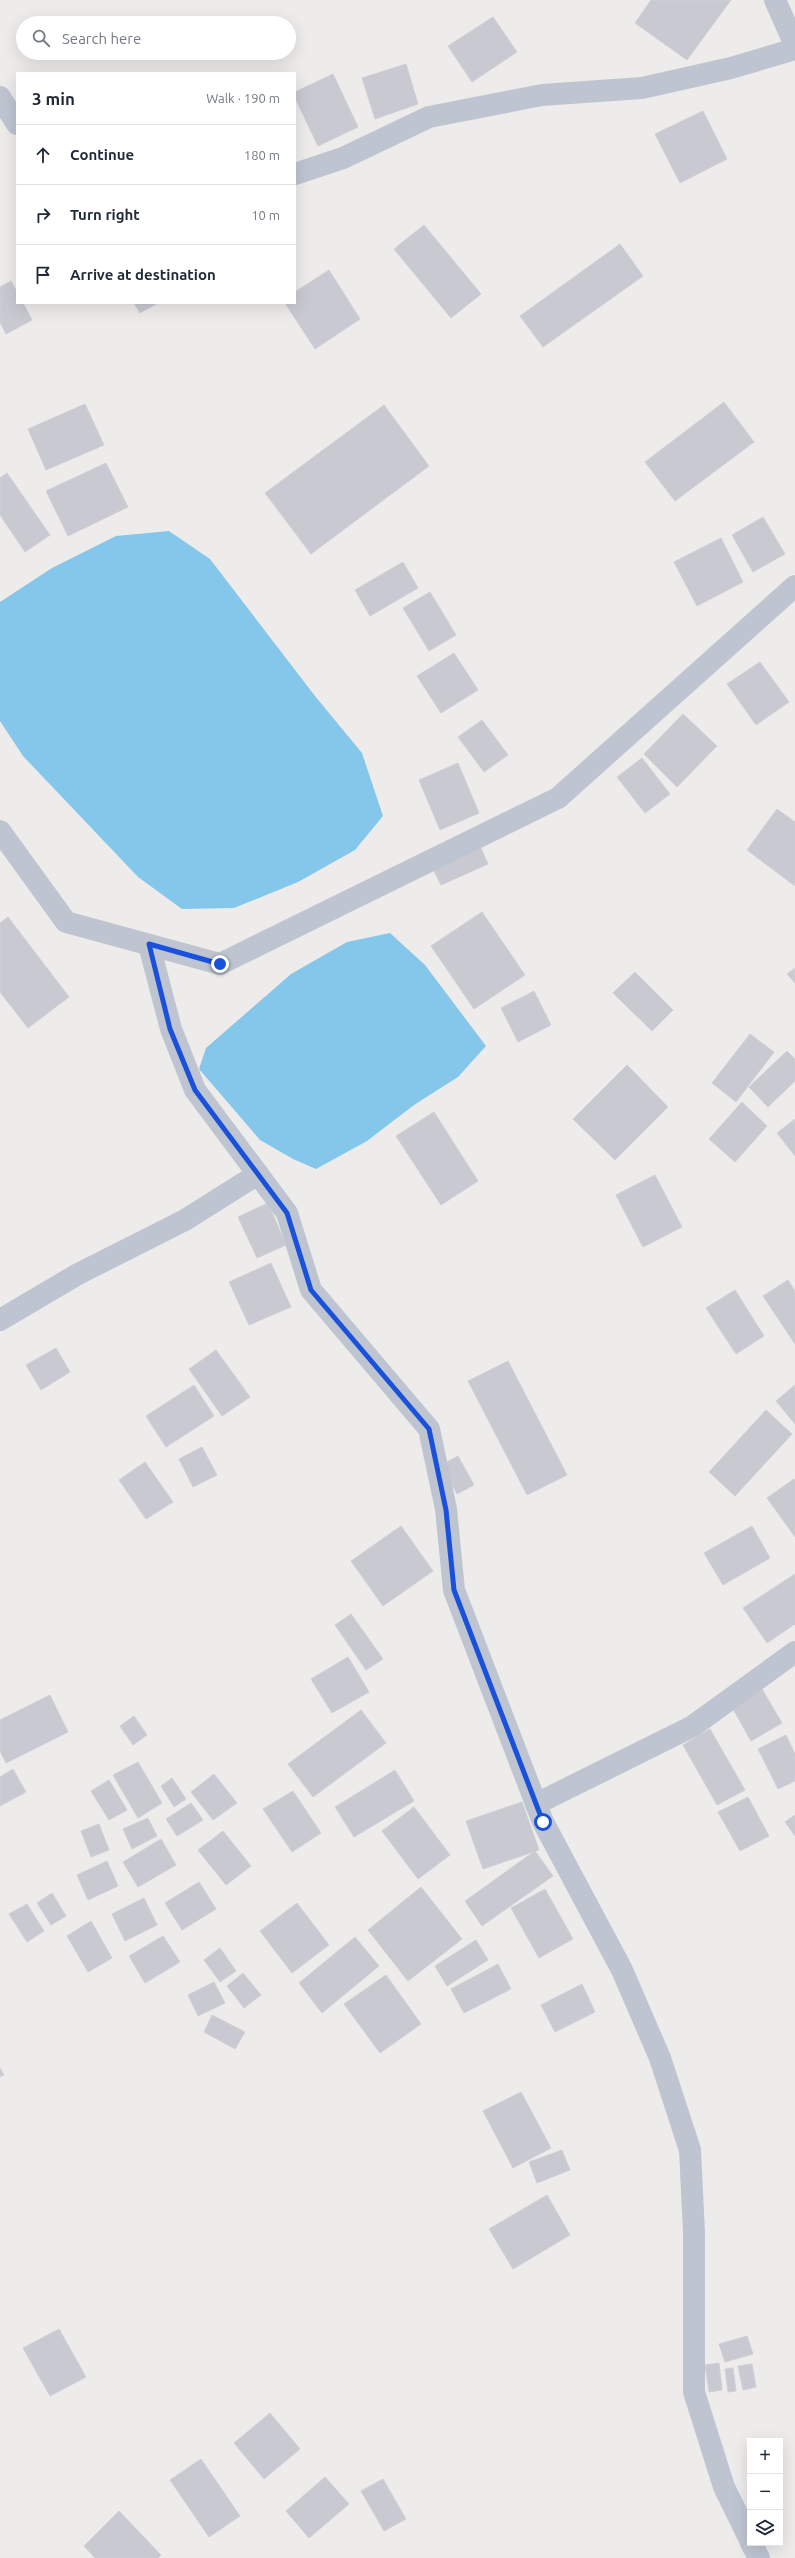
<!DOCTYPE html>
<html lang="en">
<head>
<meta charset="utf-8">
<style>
  :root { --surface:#fff; --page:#f6f6f7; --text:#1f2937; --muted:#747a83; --line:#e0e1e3 }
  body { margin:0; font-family:Ubuntu,sans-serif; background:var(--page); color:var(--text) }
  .controls { position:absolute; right:12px; bottom:12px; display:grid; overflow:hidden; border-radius:0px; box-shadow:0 4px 16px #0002 }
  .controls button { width:36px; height:36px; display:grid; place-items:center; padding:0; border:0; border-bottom:1px solid var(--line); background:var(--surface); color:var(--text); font:20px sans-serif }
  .stop { position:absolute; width:12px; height:12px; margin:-9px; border:3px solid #1951db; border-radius:50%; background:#fff }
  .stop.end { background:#1951db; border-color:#fff; box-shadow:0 1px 4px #0008 }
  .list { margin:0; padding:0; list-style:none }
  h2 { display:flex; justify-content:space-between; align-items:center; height:52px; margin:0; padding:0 16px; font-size:17px }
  h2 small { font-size:13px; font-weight:400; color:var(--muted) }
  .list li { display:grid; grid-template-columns:26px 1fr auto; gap:12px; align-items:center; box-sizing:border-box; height:60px; padding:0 16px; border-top:1px solid var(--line) }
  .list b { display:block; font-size:15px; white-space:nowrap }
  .list em { font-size:13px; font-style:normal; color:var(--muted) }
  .icon { flex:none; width:22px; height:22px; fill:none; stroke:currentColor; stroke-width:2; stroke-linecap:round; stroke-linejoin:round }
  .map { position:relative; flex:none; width:795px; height:2558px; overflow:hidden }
  .search { position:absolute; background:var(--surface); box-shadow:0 4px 16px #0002; left:16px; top:16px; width:280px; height:44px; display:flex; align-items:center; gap:10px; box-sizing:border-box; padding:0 14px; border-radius:22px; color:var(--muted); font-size:15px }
  .panel { position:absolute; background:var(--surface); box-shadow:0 4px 16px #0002; left:16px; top:72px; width:280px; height:232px; border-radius:0px }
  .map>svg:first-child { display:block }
  .water { fill:#85c6eb }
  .building { fill:#c8c9d1; stroke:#cfd0d7 }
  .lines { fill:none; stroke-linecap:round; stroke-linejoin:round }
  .minor { stroke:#bec5d1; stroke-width:22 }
  .route { stroke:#1951db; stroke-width:5 }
</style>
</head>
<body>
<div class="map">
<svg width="795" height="2558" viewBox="0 0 795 2558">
  <rect width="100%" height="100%" fill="#eeeceb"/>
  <g class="water">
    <polygon points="169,531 210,559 315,696 362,753 383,816 355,850 298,882 234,908 182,909 138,877 23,756 0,721 0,602 52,568 116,536"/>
    <polygon points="390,933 425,965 486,1046 458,1077 414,1105 367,1141 316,1169 293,1159 260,1140 199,1069 206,1048 291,974 347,942"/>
  </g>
  <g class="building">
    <polygon points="651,0 731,0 687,60 635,23"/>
    <polygon points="493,17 517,52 472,82 448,46"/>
    <polygon points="406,64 418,104 375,119 362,78"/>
    <polygon points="333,74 358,127 318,146 295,98 295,92"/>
    <polygon points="703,111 727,159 680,183 655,134"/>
    <polygon points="424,225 481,294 451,318 394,249"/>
    <polygon points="620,244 643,276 543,347 520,316"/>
    <polygon points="329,270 360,319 315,349 285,303 295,303 295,292"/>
    <polygon points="11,281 17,292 17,303 23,303 32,320 6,334 0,322 0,287"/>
    <polygon points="134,303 158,303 140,313"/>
    <polygon points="724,402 754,442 675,501 645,462"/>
    <polygon points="85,404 104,445 46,470 28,429"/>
    <polygon points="384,405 429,466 311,554 265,493"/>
    <polygon points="106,463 128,507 68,536 46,491"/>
    <polygon points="7,473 50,535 25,552 0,515 0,478"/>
    <polygon points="763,517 785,554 753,572 732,535"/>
    <polygon points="721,538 743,582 697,606 674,562"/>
    <polygon points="403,562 418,588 370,616 355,590"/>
    <polygon points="430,592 456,635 429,651 403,608"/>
    <polygon points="454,653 478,690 441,713 417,676"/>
    <polygon points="760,662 789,702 756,725 727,684"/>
    <polygon points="683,714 717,746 677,787 644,754"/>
    <polygon points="482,720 508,755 484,772 458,737"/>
    <polygon points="642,758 670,794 645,813 617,777"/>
    <polygon points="458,763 479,813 440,830 419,780"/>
    <polygon points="777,809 795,822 795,886 747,850"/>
    <polygon points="480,846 488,864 441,885 432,867"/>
    <polygon points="482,912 525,975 474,1009 431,946"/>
    <polygon points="8,917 69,997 28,1028 0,992 0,923"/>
    <polygon points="795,968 795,983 787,974"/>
    <polygon points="635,972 673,1010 652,1031 613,993"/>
    <polygon points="534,991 551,1025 518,1042 501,1008"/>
    <polygon points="750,1034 774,1052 736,1102 712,1083"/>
    <polygon points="787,1051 795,1059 795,1081 768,1107 749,1087"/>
    <polygon points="627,1065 668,1107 615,1160 573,1119"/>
    <polygon points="742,1102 767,1126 735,1162 709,1139"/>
    <polygon points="434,1112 478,1181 441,1205 396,1136"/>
    <polygon points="795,1119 795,1156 777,1133"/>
    <polygon points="655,1175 682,1227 643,1247 616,1195"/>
    <polygon points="268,1203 286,1245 257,1258 238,1217"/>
    <polygon points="271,1263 291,1307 249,1325 229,1282"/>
    <polygon points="788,1280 795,1291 795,1344 763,1296"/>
    <polygon points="735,1290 764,1336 736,1354 706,1308"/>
    <polygon points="56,1348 70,1372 41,1390 26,1365"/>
    <polygon points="216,1350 250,1397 222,1416 189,1369"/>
    <polygon points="508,1361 567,1475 527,1495 468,1381"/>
    <polygon points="194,1385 214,1416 166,1447 146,1416"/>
    <polygon points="795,1385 795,1424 776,1401"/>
    <polygon points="766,1410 792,1434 735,1496 709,1472"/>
    <polygon points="202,1447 217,1475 193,1487 179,1459"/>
    <polygon points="458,1456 474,1485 457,1494 441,1465"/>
    <polygon points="145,1462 173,1502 146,1519 119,1480"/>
    <polygon points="794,1479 795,1480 795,1537 767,1498"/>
    <polygon points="401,1526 433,1571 383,1606 351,1561"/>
    <polygon points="752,1526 770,1558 723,1585 704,1553"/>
    <polygon points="795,1574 795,1624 767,1643 743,1608"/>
    <polygon points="351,1614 383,1659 366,1670 335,1625"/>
    <polygon points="348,1657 369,1692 332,1713 311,1679"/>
    <polygon points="762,1689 782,1723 751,1741 732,1707"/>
    <polygon points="50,1695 68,1732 6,1763 0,1751 0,1720"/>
    <polygon points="361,1710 386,1743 313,1797 288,1764"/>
    <polygon points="134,1716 147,1735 133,1745 120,1726"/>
    <polygon points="710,1729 745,1790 717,1805 683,1745"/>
    <polygon points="786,1735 795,1754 795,1781 778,1789 758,1749"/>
    <polygon points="138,1762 162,1803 138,1818 113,1775"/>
    <polygon points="13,1769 26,1792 0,1806 0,1777"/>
    <polygon points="395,1770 414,1801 354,1837 335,1807"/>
    <polygon points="214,1774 237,1803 213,1820 191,1792"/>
    <polygon points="172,1778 186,1799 174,1807 161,1786"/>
    <polygon points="109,1780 127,1810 109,1820 91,1791"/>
    <polygon points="293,1791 321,1833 292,1852 263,1809"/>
    <polygon points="748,1797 769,1836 740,1851 718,1812"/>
    <polygon points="522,1802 539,1850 483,1869 466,1821"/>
    <polygon points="191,1803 203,1820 177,1836 166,1819"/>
    <polygon points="414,1807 450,1855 418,1879 382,1831"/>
    <polygon points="795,1815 795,1836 785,1822"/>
    <polygon points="148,1818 157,1836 132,1849 123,1829"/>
    <polygon points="99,1824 109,1850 91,1857 81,1831"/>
    <polygon points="223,1831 251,1866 226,1885 198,1850"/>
    <polygon points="161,1839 176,1865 138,1887 123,1862"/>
    <polygon points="535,1851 553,1876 482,1926 465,1901"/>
    <polygon points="107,1861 118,1886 88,1900 77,1875"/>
    <polygon points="199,1882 216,1909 182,1930 165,1903"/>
    <polygon points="421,1887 462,1939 408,1981 368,1930"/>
    <polygon points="545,1889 573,1939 539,1958 511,1908"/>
    <polygon points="52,1893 66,1916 51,1925 37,1903"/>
    <polygon points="144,1898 157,1925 125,1941 112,1914"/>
    <polygon points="297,1903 329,1945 292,1973 260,1931"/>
    <polygon points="27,1904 44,1931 27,1942 9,1914"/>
    <polygon points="91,1921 112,1958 88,1972 67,1936"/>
    <polygon points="163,1936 180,1962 145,1983 129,1956"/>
    <polygon points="355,1937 379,1966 322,2013 299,1983"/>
    <polygon points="476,1940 488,1960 447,1986 435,1966"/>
    <polygon points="220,1948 236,1971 220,1982 204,1960"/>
    <polygon points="498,1964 511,1989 464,2013 451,1989"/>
    <polygon points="243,1973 261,1995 244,2008 227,1986"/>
    <polygon points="386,1975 421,2024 380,2053 344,2004"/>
    <polygon points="214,1982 225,2003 198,2016 188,1995"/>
    <polygon points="582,1984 595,2012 555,2032 541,2005"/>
    <polygon points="212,2015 245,2032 235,2049 204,2032"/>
    <polygon points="0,2068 4,2075 0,2077"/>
    <polygon points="521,2092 551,2148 513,2168 483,2111"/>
    <polygon points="562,2150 570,2170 537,2183 529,2162"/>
    <polygon points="547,2195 570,2235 513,2269 489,2229"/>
    <polygon points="59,2329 86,2377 50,2396 23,2348"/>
    <polygon points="747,2336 753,2354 725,2362 719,2344"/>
    <polygon points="719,2363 722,2390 709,2392 705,2365"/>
    <polygon points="752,2364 756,2387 743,2390 738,2366"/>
    <polygon points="733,2368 736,2391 728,2392 725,2369"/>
    <polygon points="270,2413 300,2449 264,2479 234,2443"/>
    <polygon points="201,2459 240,2516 209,2537 170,2480"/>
    <polygon points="325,2477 349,2504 309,2538 286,2511"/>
    <polygon points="383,2479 406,2519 384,2531 361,2491"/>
    <polygon points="119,2511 161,2555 158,2558 95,2558 84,2546"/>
  </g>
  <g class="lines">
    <g class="minor">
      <polyline points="775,0 795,45"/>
      <polyline points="0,97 17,124"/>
      <polyline points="295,174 343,158 429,117 542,95 642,88 731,68 795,49"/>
      <polyline points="0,831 66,922 220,964 558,798 795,586"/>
      <polyline points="149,945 171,1029 195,1090 287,1213 311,1290 429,1429 446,1509 454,1590 543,1822 622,1970 660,2058 690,2150 694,2233 694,2392 724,2487 750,2540"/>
      <polyline points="0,1320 78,1274 185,1220 258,1174"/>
      <polyline points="536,1804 693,1726 795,1652"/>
      <polyline points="751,2543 759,2558"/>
    </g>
  </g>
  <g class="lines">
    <polyline class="route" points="220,964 149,944 170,1029 195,1090 287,1213 311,1290 429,1429 446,1510 454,1590 543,1822"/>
  </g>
</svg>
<div class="controls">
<button>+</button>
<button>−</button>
<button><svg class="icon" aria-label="layers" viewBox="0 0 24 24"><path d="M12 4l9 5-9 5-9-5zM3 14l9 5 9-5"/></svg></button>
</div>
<div class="stop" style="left:543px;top:1822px"></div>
<div class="stop end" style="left:220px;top:964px"></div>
<div class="search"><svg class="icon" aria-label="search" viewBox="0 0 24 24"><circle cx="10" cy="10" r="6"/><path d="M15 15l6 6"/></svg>Search here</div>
<section class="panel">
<h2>3 min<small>Walk · 190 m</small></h2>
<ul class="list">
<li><svg class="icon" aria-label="ahead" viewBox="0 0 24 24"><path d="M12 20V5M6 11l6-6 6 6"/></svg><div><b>Continue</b></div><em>180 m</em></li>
<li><svg class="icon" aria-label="right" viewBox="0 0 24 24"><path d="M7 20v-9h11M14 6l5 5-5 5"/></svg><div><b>Turn right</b></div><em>10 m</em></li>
<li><svg class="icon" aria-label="arrive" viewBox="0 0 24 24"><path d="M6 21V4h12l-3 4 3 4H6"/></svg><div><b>Arrive at destination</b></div></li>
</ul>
</section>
</div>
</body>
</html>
